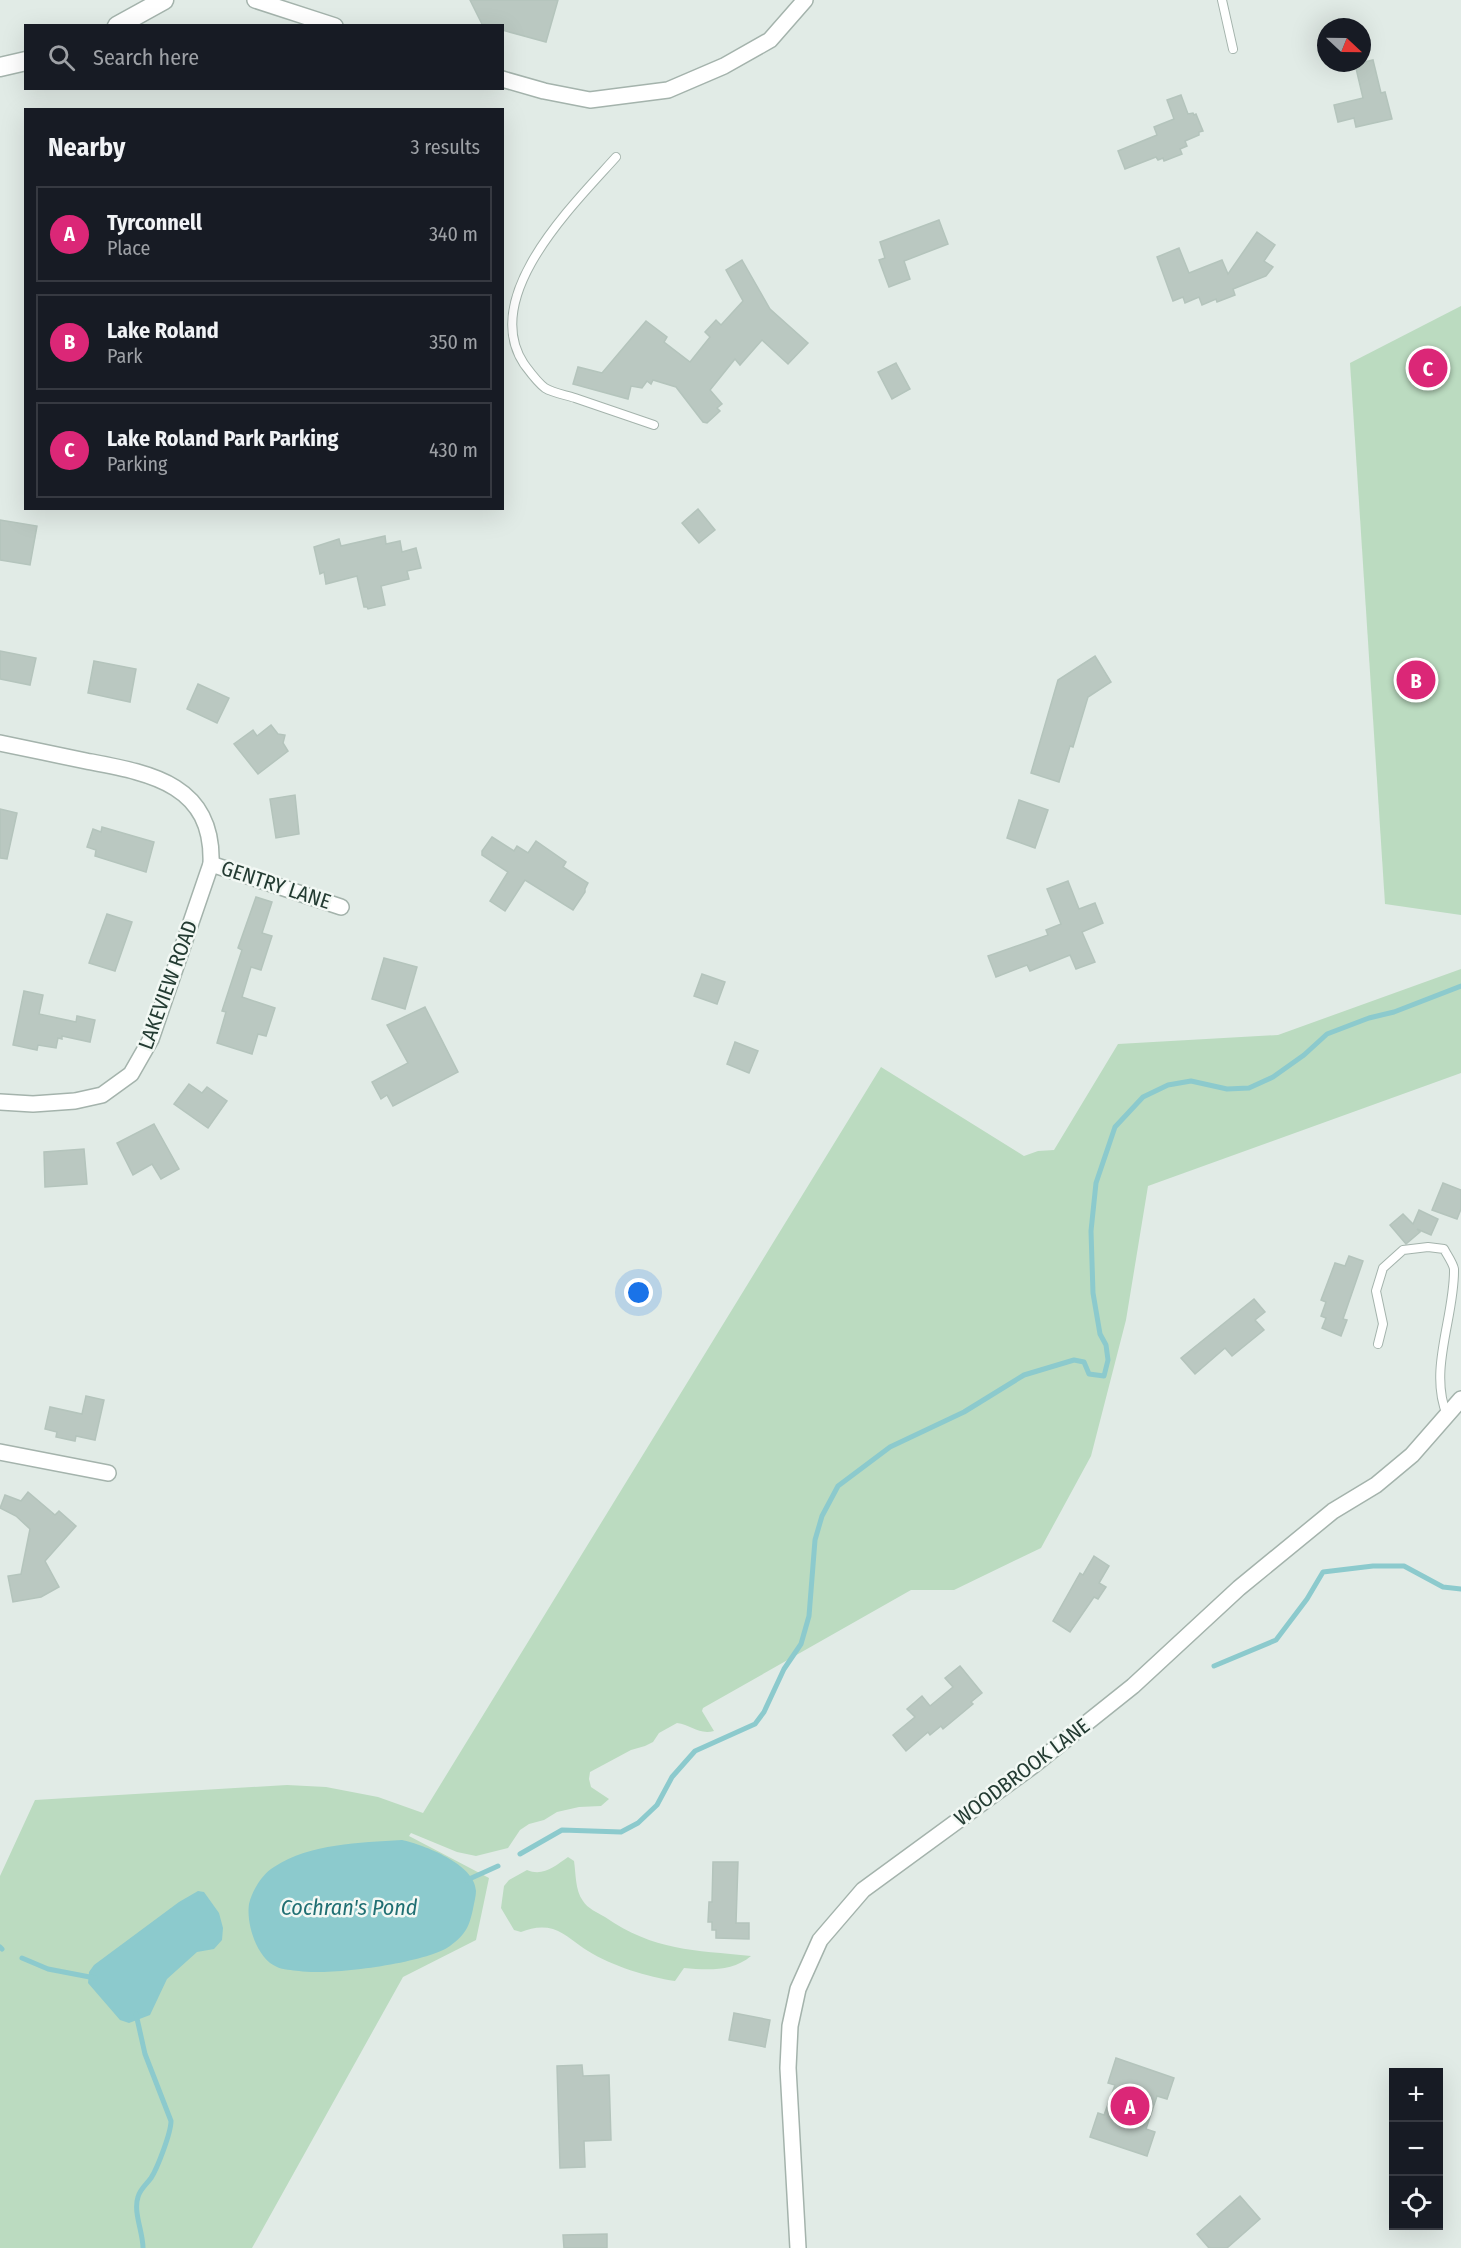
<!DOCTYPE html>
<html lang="en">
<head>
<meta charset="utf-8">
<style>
  :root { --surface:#171b24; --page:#242831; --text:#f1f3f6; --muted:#9ea1a6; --line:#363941; --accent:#db2777 }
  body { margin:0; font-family:"Fira Sans Condensed",sans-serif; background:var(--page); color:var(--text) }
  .controls { position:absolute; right:18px; bottom:18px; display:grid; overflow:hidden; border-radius:0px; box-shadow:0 6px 24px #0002 }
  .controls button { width:54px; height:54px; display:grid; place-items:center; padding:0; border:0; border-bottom:2px solid var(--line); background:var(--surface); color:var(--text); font:30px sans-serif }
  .compass { position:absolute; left:1317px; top:18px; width:54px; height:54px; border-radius:50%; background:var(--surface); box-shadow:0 6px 24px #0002; rotate:112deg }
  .you { position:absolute; left:639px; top:1293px; width:21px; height:21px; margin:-15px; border:4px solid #fff; border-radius:50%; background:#1a73e8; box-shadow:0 0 0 9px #1a73e833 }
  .badge { display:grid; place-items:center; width:39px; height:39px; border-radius:50%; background:var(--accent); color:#fff; font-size:20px; font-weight:700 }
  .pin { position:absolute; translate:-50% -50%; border:3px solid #fff; box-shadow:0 2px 6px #0006 }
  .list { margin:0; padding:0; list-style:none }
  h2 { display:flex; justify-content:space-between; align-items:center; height:78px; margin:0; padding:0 24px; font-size:26px }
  h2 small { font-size:20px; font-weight:400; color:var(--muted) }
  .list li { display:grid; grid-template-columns:39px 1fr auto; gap:18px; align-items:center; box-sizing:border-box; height:96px; margin:0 12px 12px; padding:0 12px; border:2px solid var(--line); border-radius:0px }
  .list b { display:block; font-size:22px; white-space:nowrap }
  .list p { margin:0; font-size:20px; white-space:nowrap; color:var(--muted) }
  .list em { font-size:20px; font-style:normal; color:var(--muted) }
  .icon { flex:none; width:33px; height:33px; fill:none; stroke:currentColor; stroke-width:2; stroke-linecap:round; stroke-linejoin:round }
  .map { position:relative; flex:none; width:1461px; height:2248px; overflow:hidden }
  .search { position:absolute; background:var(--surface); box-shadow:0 6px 24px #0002; left:24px; top:24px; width:480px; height:66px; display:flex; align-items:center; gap:15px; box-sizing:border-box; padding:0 21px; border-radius:0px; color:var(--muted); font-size:22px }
  .panel { position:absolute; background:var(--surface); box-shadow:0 6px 24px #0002; left:24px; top:108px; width:480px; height:402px; border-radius:0px }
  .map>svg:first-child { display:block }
  .green { fill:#bbdbc0 }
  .water { fill:#8ccacd }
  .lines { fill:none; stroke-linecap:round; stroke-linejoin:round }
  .stream { stroke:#8ccacd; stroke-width:5 }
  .building { fill:#bac8c1; stroke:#b4c4bc; stroke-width:1.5 }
  .service-casing { stroke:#a4b3ac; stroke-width:10 }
  .minor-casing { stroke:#a4b3ac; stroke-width:18 }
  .tertiary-casing { stroke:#a4b3ac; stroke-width:21 }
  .service { stroke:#fff; stroke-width:8 }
  .minor { stroke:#fff; stroke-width:15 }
  .tertiary { stroke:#fff; stroke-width:18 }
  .labels { text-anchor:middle; stroke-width:5; stroke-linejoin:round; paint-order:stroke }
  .street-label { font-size:21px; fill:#233b32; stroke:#f2f8f4 }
  .water-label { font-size:22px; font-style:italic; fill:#206f73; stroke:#f2f8f4 }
</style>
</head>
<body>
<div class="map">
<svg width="1461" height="2248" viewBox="0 0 1461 2248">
  <rect width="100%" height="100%" fill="#e1ebe6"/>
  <g class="green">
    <polygon points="1461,306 1461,915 1385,904 1350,363"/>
    <path d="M1461 969V1073L1148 1186 1126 1320 1091 1456 1041 1548 954 1590H911L703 1708 702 1711 714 1731C699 1735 691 1725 677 1723L659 1733 653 1742 645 1746 631 1750 590 1772 589 1779 591 1787 609 1799 601 1806 579 1807 557 1812 544 1820 529 1824 520 1830 508 1848 476 1856 457 1852 411 1833 409 1836 489 1878 476 1940 403 1977 252 2248H0V1876L35 1800 287 1785 326 1787 378 1797 423 1813 881 1067 1024 1156 1038 1151 1054 1150 1118 1044 1278 1035Z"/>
    <path d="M568 1857 574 1861C576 1874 575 1890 583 1901 587 1908 598 1913 605 1917 654 1951 694 1950 751 1956 732 1972 707 1970 684 1968L675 1981C648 1977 612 1966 588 1951 576 1944 567 1934 553 1929 542 1926 531 1928 521 1932L514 1930 501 1908 504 1886 509 1880 527 1870C543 1877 555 1866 568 1857Z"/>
  </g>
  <g class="water">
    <path d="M402 1840C424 1845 475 1864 476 1891 476 1896 474 1903 473 1909 469 1927 466 1934 450 1946 427 1963 329 1976 299 1971 292 1970 283 1970 277 1967 257 1959 246 1924 249 1904 252 1891 262 1874 274 1867 311 1843 359 1843 402 1840Z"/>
    <polygon points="198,1891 204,1892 219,1913 223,1928 222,1940 214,1949 197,1952 167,1979 150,2015 129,2023 120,2020 88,1983 89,1972 94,1965 179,1902"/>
  </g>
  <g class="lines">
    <g class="stream">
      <polyline points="1214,1666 1276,1640 1307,1599 1323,1572 1373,1566 1404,1566 1443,1587 1461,1589"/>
      <polyline points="520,1854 562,1830 621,1832 638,1823 657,1805 672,1777 695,1751 755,1724 764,1712 784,1669 801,1644 809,1616 815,1540 822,1516 838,1486 890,1447 964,1412 1024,1375 1074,1360 1084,1362 1089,1374 1104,1376 1108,1360 1106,1345 1100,1334 1093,1293 1091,1231 1096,1183 1115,1127 1143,1097 1168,1085 1191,1081 1227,1089 1249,1088 1273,1077 1304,1055 1327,1034 1369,1018 1394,1012 1461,986"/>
      <polyline points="467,1880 498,1866"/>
      <polyline points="0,1947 2,1949"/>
      <polyline points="22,1958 48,1969 95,1978"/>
      <path d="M136 2014 145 2054 171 2121C171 2133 157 2169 151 2178 146 2185 140 2189 138 2197 133 2212 143 2232 143 2248"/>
    </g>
  </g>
  <g class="building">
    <polygon points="470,0 558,0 546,42 502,30 502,26 482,24"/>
    <polygon points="1373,60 1381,93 1385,92 1392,119 1356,127 1354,118 1338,122 1334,105 1363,98 1355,64"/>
    <polygon points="1181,95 1188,114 1193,113 1194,115 1196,114 1203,131 1199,132 1199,135 1185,141 1187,146 1180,149 1182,154 1164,161 1163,158 1158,160 1156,157 1125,169 1118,151 1157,135 1154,127 1174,119 1167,100"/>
    <polygon points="939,220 948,244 904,261 910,279 889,287 879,260 885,258 880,242"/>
    <polygon points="1257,232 1275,245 1264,261 1273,267 1266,276 1233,289 1235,295 1217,302 1216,299 1202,305 1199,297 1185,303 1183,297 1173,301 1157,257 1179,248 1189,273 1222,260 1228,274"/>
    <polygon points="742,260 770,309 808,343 788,364 762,340 740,365 735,359 710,390 722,404 717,408 720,411 707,423 703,422 676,387 653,380 651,384 647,381 642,388 631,386 628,399 573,384 578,367 602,373 646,321 667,337 664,342 690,362 710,337 705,332 716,320 721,325 743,301 726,270"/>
    <polygon points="896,363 910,389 892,399 878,372"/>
    <polygon points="698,509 715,530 699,543 682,523"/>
    <polygon points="0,520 37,526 30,565 0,560"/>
    <polygon points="385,536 386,544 400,541 402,552 416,548 421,568 407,571 409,579 381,586 385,605 368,609 367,607 364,607 357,576 326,584 324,572 320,574 314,547 339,539 341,546"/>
    <polygon points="0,651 36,658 30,685 0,679"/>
    <polygon points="1095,656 1111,682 1088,697 1073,747 1070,746 1059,782 1031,773 1058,680"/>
    <polygon points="94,661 136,669 130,702 88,693"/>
    <polygon points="198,684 229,698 217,723 187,709"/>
    <polygon points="271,725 278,734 285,735 283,743 288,751 258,774 234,744 253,730 257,736"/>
    <polygon points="295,795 299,834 276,838 270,799"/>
    <polygon points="1019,800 1048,810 1035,848 1007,838"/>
    <polygon points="0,809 17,813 7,859 0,858"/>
    <polygon points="102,827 154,842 146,872 95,856 96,850 87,847 93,829 101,832"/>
    <polygon points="492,837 514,851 517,846 528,853 536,841 566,862 563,867 588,883 585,889 585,892 573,910 525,880 505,911 490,901 508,872 482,855 482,851"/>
    <polygon points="1068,881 1079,909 1095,903 1103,923 1082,932 1095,962 1076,969 1070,955 1030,971 1027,965 996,977 988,956 1048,935 1046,930 1061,924 1047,889"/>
    <polygon points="256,897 272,902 262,933 272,936 261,970 251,967 242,997 275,1008 266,1036 258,1034 252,1054 217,1043 226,1012 222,1011 242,950 238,948"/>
    <polygon points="107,914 132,922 115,971 89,963"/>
    <polygon points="384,958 417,967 405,1009 372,999"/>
    <polygon points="702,974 725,982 717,1004 694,996"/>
    <polygon points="24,991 43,995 39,1014 76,1022 77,1016 95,1020 90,1042 62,1036 62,1039 58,1038 56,1048 38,1045 37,1050 13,1045"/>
    <polygon points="425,1007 458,1072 393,1106 387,1095 381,1099 372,1082 408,1063 387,1025"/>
    <polygon points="735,1042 758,1051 749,1073 727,1064"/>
    <polygon points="189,1084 202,1093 207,1087 227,1101 208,1128 174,1104"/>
    <polygon points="154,1124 179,1169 161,1179 152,1164 133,1175 117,1143"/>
    <polygon points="84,1149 87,1184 45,1187 44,1152"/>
    <polygon points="1443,1183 1461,1190 1461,1209 1457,1219 1432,1210"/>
    <polygon points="1419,1210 1438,1219 1431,1235 1417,1229 1420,1232 1406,1244 1390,1225 1403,1214 1413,1224"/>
    <polygon points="1349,1256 1363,1261 1343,1319 1347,1320 1341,1336 1322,1328 1326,1318 1321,1316 1326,1302 1321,1300 1335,1263 1345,1266"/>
    <polygon points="1254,1299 1265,1312 1255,1320 1264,1330 1232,1356 1225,1348 1195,1374 1181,1358"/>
    <polygon points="86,1396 104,1400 95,1440 76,1436 75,1441 56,1437 57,1432 45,1429 50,1407 82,1414"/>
    <polygon points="28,1492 55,1515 59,1511 76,1526 45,1561 59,1587 41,1597 13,1602 8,1576 21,1574 30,1529 16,1516 0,1508 5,1495 21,1501"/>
    <polygon points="1094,1556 1109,1566 1099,1583 1106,1587 1098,1599 1094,1597 1070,1632 1053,1621 1080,1573 1083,1575"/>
    <polygon points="960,1666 982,1693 971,1702 973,1704 943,1729 941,1726 930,1735 928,1732 906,1751 893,1735 915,1717 907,1709 922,1696 930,1706 953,1687 945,1678"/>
    <polygon points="713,1862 738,1862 736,1923 749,1923 749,1939 716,1938 716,1930 712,1930 712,1922 708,1922 709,1902 712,1902"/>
    <polygon points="734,2013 770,2020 765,2047 729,2040"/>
    <polygon points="1116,2058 1174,2078 1167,2099 1157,2096 1146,2129 1155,2132 1147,2156 1090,2137 1098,2113 1104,2115 1115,2085 1108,2083"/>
    <polygon points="582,2065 583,2076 609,2075 611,2140 584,2141 585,2167 560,2168 557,2066"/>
    <polygon points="1240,2196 1260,2219 1227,2248 1209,2248 1197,2234"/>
    <polygon points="607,2234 607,2248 564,2248 563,2235"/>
  </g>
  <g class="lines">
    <g class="service-casing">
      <g id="service">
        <polyline points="1222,0 1233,49"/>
        <path d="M616 157C574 204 479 296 524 364 530 372 537 382 545 388 553 393 566 395 575 398 601 407 628 416 654 425"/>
        <path d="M1378 1344 1383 1324 1376 1291 1383 1268 1403 1250 1428 1247 1444 1249C1447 1255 1453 1263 1454 1269 1455 1316 1428 1370 1447 1415"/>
      </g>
    </g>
    <g class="minor-casing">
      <g id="minor">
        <polyline points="255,0 335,26"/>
        <polyline points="502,79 544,91 590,100 668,90 724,66 770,40 805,0"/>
        <path d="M0 743C29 749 57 755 86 761 149 773 214 783 211 864L151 1039 131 1074 102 1095 75 1101 33 1104 0 1102"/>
        <polyline points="211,864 341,907"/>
        <polyline points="0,1452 108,1473"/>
        <polyline points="798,2248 788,2068 790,2026 798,1989 820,1940 863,1890 1034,1765 1133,1686 1239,1588 1333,1511 1376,1485 1412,1455 1461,1399"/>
      </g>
    </g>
    <g class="tertiary-casing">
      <g id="tertiary">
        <polyline points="117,26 164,0"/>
        <polyline points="0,67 26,61"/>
      </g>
    </g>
    <use href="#service" class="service"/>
    <use href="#minor" class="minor"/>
    <use href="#tertiary" class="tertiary"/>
  </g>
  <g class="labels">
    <g class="street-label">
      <text transform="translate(276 885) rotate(18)" y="7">GENTRY LANE</text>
      <text transform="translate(168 985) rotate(-70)" y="7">LAKEVIEW ROAD</text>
      <text transform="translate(1022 1772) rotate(-37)" y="7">WOODBROOK LANE</text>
    </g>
    <g class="water-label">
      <text x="349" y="1915">Cochran's Pond</text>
    </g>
  </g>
</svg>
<div class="controls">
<button>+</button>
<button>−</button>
<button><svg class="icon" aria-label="locate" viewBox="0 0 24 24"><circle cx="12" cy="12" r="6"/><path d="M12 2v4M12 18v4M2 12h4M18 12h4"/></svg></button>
</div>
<svg class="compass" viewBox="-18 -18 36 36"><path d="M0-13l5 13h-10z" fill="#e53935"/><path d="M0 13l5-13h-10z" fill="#9ea1a6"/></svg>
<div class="you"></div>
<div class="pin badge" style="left:1130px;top:2106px">A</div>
<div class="pin badge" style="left:1416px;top:680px">B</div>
<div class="pin badge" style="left:1428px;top:368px">C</div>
<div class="search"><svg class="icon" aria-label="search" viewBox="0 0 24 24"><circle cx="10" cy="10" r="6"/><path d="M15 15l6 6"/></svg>Search here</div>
<section class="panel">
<h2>Nearby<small>3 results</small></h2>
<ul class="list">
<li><span class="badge">A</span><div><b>Tyrconnell</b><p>Place</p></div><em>340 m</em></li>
<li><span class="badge">B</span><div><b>Lake Roland</b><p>Park</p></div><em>350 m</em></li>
<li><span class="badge">C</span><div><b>Lake Roland Park Parking</b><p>Parking</p></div><em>430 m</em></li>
</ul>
</section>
</div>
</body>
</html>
